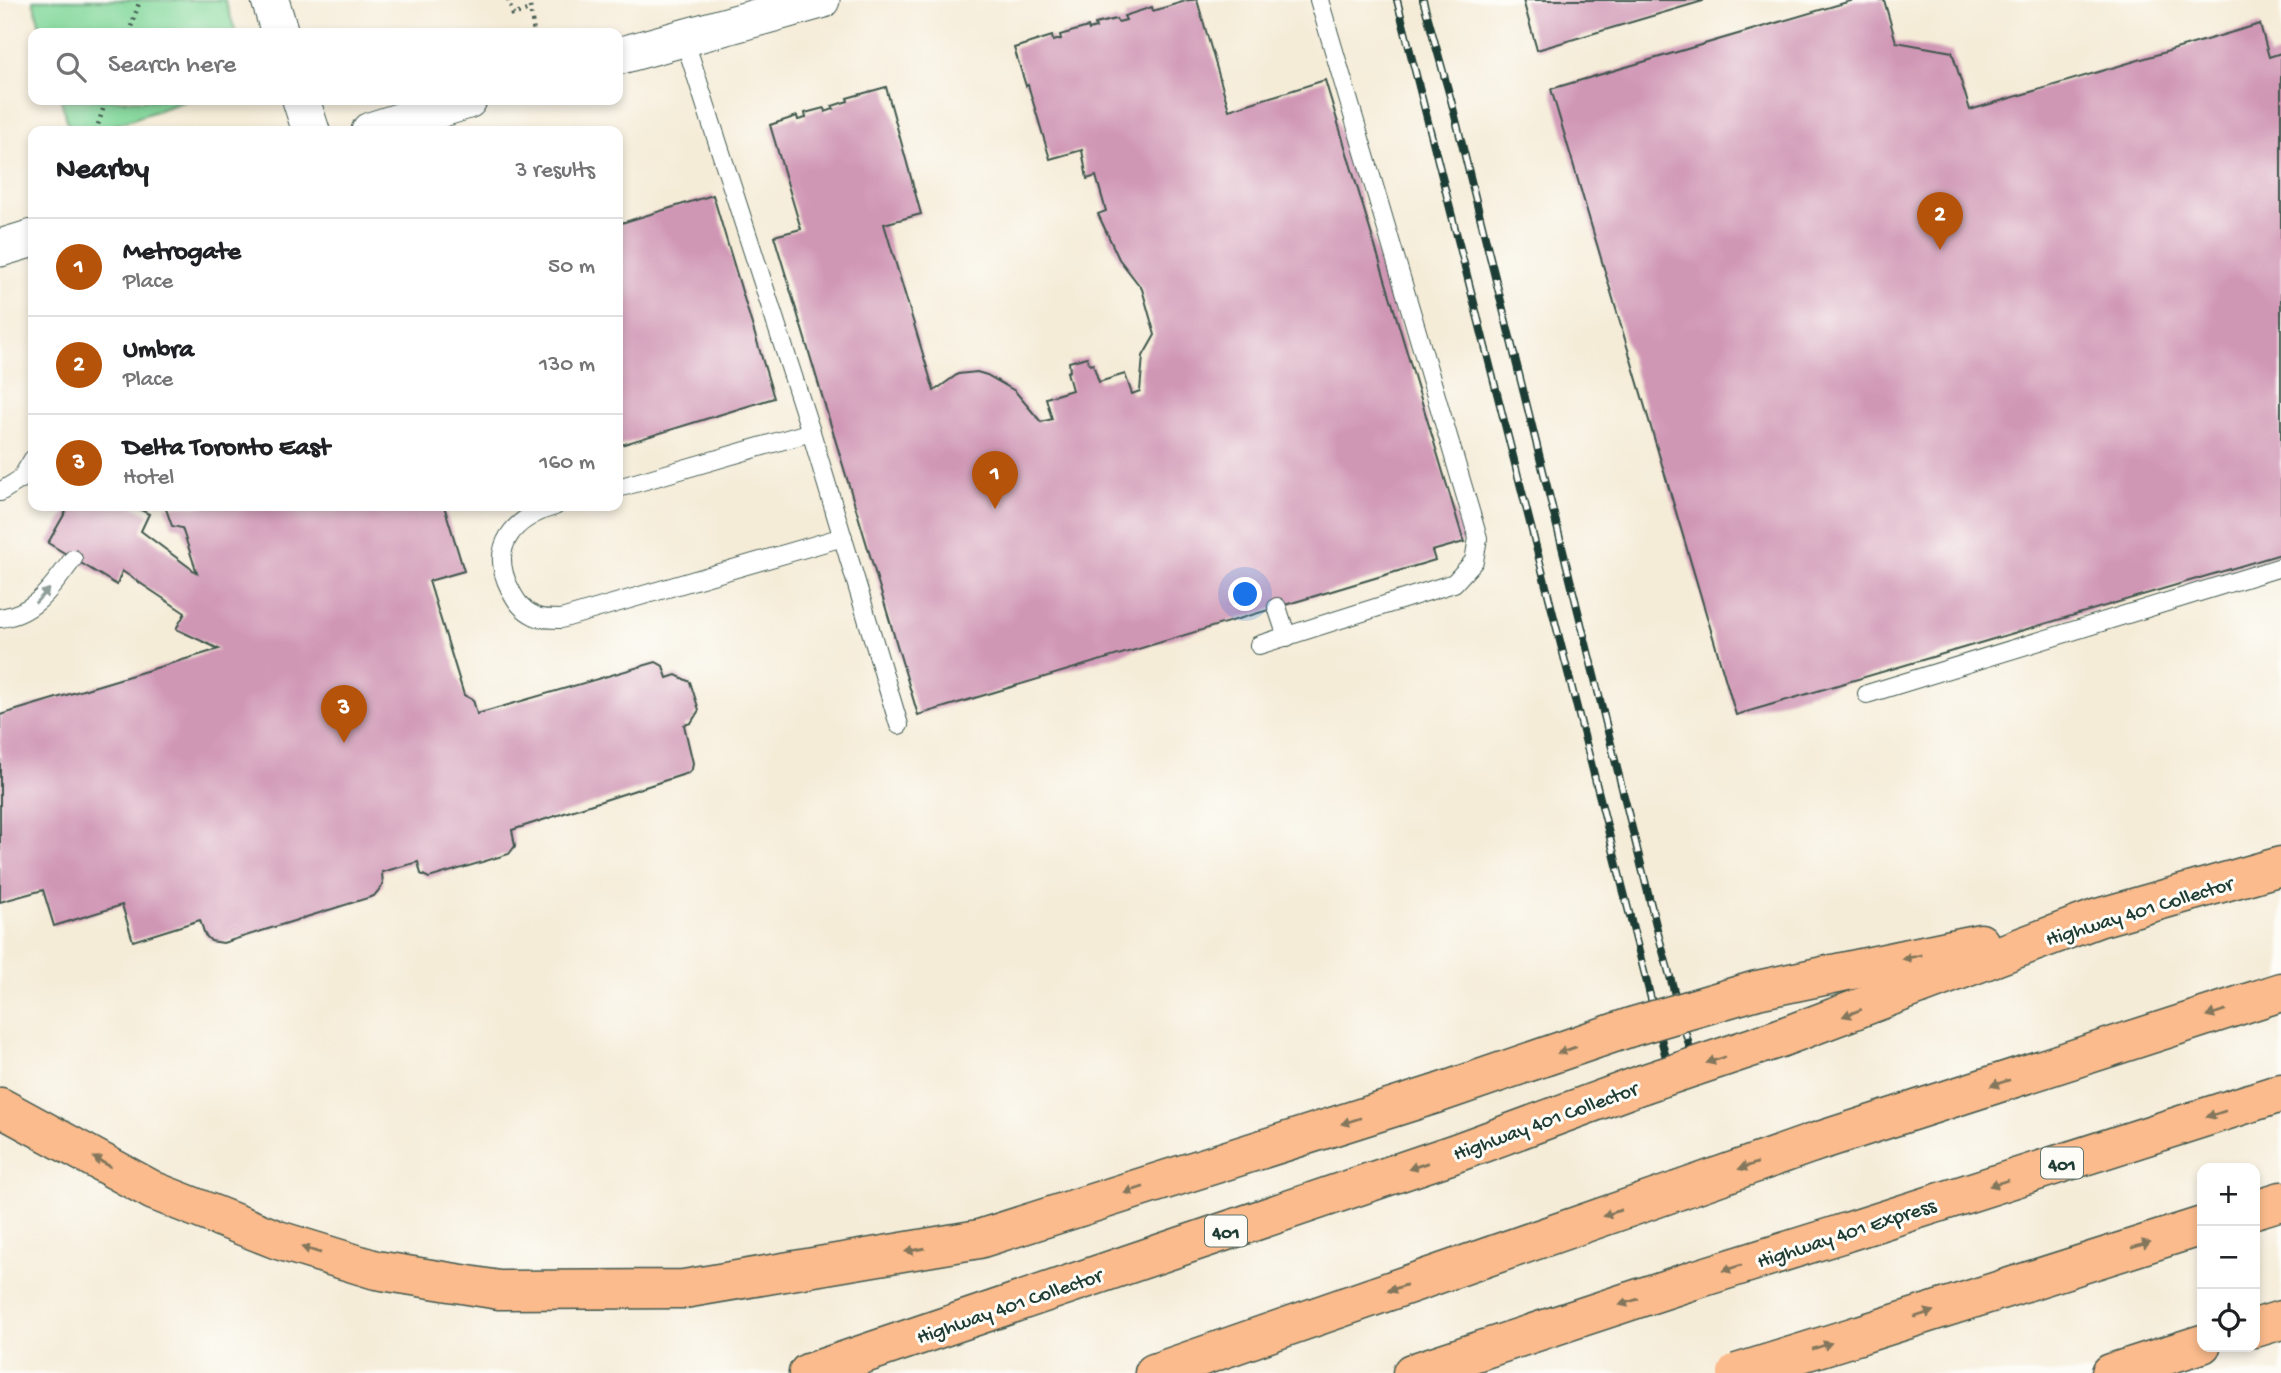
<!DOCTYPE html>
<html lang="en">
<head>
<meta charset="utf-8">
<style>
  :root { --surface:#fff; --page:#f2f2f2; --text:#202124; --muted:#757577; --line:#e0e0e0; --accent:#b45309 }
  body { margin:0; font-family:"Gochi Hand",sans-serif; background:var(--page); color:var(--text) }
  .controls { position:absolute; right:21px; bottom:21px; display:grid; overflow:hidden; border-radius:14px; box-shadow:0 4px 10px #0003 }
  .controls button { width:63px; height:63px; display:grid; place-items:center; padding:0; border:0; border-bottom:2px solid var(--line); background:var(--surface); color:var(--text); font:35px sans-serif }
  .you { position:absolute; left:1246px; top:595px; width:24px; height:24px; margin:-18px; border:5px solid #fff; border-radius:50%; background:#1a73e8; box-shadow:0 0 0 10px #1a73e833 }
  .badge { display:grid; place-items:center; width:46px; height:46px; border-radius:50%; background:var(--accent); color:#fff; font-size:23px; font-weight:700 }
  .pin { position:absolute; translate:-50% -58px; filter:drop-shadow(0 2px 4px #0008) }
  .pin::after { content:''; position:absolute; top:37px; width:24px; height:21px; background:inherit; clip-path:polygon(0 0,100% 0,50% 100%) }
  .list { margin:0; padding:0; list-style:none }
  h2 { display:flex; justify-content:space-between; align-items:center; height:91px; margin:0; padding:0 28px; font-size:30px }
  h2 small { font-size:23px; font-weight:400; color:var(--muted) }
  .list li { display:grid; grid-template-columns:46px 1fr auto; gap:21px; align-items:center; box-sizing:border-box; height:98px; padding:0 28px; border-top:2px solid var(--line) }
  .list b { display:block; font-size:26px; white-space:nowrap }
  .list p { margin:0; font-size:23px; white-space:nowrap; color:var(--muted) }
  .list em { font-size:23px; font-style:normal; color:var(--muted) }
  .icon { flex:none; width:38px; height:38px; fill:none; stroke:currentColor; stroke-width:2; stroke-linecap:round; stroke-linejoin:round }
  .map { position:relative; flex:none; width:2281px; height:1373px; overflow:hidden }
  .search { position:absolute; background:var(--surface); box-shadow:0 4px 10px #0003; left:28px; top:28px; width:595px; height:77px; display:flex; align-items:center; gap:18px; box-sizing:border-box; padding:0 24px; border-radius:14px; color:var(--muted); font-size:26px }
  .panel { position:absolute; background:var(--surface); box-shadow:0 4px 10px #0003; left:28px; top:126px; width:595px; height:385px; border-radius:14px }
  .map>svg:first-child { display:block }
  .green { fill:#83d89b; stroke:#518a68; stroke-width:2 }
  .building { fill:#d097b5 }
  .lines { fill:none; stroke-linecap:round; stroke-linejoin:round }
  .service-casing { stroke:#3f574d; stroke-width:20 }
  .minor-casing { stroke:#3f574d; stroke-width:39 }
  .motorway-casing { stroke:#3f574d; stroke-width:41 }
  .path { stroke:#3f574d; stroke-width:4.5; stroke-dasharray:2 5; stroke-linecap:butt }
  .service { stroke:#fff; stroke-width:18 }
  .minor { stroke:#fff; stroke-width:37 }
  .motorway { stroke:#fbbb8c; stroke-width:38 }
  .rail-casing { stroke:#1f3d34; stroke-width:8 }
  .rail { stroke:#fdfcf7; stroke-width:5; stroke-dasharray:16; stroke-linecap:butt }
  .motorway-bridge-casing { stroke:#3f574d; stroke-width:41; stroke-linecap:butt }
  .motorway-bridge { stroke:#fbbb8c; stroke-width:38 }
  .oneway { fill:#8f9e9a }
  .oneway2 { fill:#82765c }
  .labels { text-anchor:middle; stroke-width:6; stroke-linejoin:round; paint-order:stroke }
  .shield { fill:#fdfcf7; stroke:#62766e; stroke-width:2 }
  .shield-label { font-size:19px; font-weight:bold; fill:#1f3d34 }
  .street-label { font-size:21px; fill:#1f3d34; stroke:#fdfcf7 }
</style>
</head>
<body>
<div class="map">
<svg width="2281" height="1373" viewBox="0 0 2281 1373">
  <rect width="100%" height="100%" fill="#fdfcf7"/>
  <filter id="ink" filterUnits="userSpaceOnUse"><feTurbulence type="fractalNoise" baseFrequency=".0143" numOctaves="2"/><feDisplacementMap in="SourceGraphic" scale="14" xChannelSelector="R" yChannelSelector="G"/><feConvolveMatrix kernelMatrix="1 2 1 2 8 2 1 2 1" color-interpolation-filters="sRGB"/></filter>
  <filter id="wash" filterUnits="userSpaceOnUse"><feTurbulence type="fractalNoise" baseFrequency=".00686" numOctaves="4" result="noise"/><feDisplacementMap in="SourceGraphic" scale="28" xChannelSelector="R" yChannelSelector="G"/><feGaussianBlur stdDeviation="1.57" result="paint"/><feColorMatrix in="noise" values="0 0 0 0 0 0 0 0 0 0 0 0 0 0 0 0 0 1.4 0 .05"/><feComposite in="paint" operator="in"/></filter>
  <g filter="url(#wash)">
    <rect width="100%" height="100%" fill="#f5ecd8"/>
    <g class="green">
      <polygon points="33,0 225,0 236,33 42,33"/>
      <polygon points="61,100 188,100 98,131 70,131"/>
    </g>
    <g id="blocks">
      <g class="building">
        <polygon points="1189,0 1197,0 1229,110 1325,80 1464,542 1432,551 1435,560 918,715 774,236 801,229 770,125 797,116 798,120 806,118 805,113 824,108 825,112 834,109 832,106 848,101 847,98 886,87 921,214 884,224 934,391 958,374 977,372 987,375 1015,391 1041,422 1052,419 1046,398 1072,390 1067,372 1070,371 1069,362 1087,357 1090,365 1093,364 1099,382 1125,374 1132,394 1140,391 1143,356 1155,335 1142,289 1119,259 1098,214 1106,211 1096,176 1087,179 1082,150 1050,159 1028,85 1026,86 1014,48 1052,36 1053,41 1061,39 1060,35 1088,27 1089,30 1096,28 1095,24 1116,19 1118,22 1126,20 1124,16 1152,7 1153,11"/>
        <polygon points="1523,0 1703,0 1703,1 1537,50"/>
        <polygon points="1854,0 1884,0 1896,42 1952,52 1970,110 2260,24 2269,57 2281,53 2281,554 1736,715 1551,89"/>
        <polygon points="713,195 774,398 618,446 618,224"/>
        <polygon points="69,506 133,506 149,514 141,531 197,573 182,528 172,526 165,506 444,506 464,571 429,581 464,695 473,700 477,714 656,662 663,666 667,678 676,675 690,682 699,710 691,723 684,725 693,763 692,769 688,773 512,830 515,846 509,854 429,878 421,874 418,862 382,872 383,885 374,896 223,943 211,941 205,935 200,920 133,941 122,905 54,926 43,890 0,902 0,715 219,649 176,629 185,613 122,571 117,585 48,543"/>
      </g>
    </g>
  </g>
  <g filter="url(#ink)">
    <use href="#blocks" fill-opacity="0" stroke="#3f574d" stroke-width="2"/>
    <g class="lines">
      <g class="service-casing">
        <g id="service">
          <polyline points="684,38 811,432 899,725"/>
          <polyline points="618,488 811,432"/>
          <polyline points="0,492 21,479 33,459"/>
          <path d="M555 506C514 518 488 546 510 589 516 601 522 610 535 616 542 620 553 618 561 619L843 537"/>
          <polyline points="1277,607 1287,637"/>
          <path d="M0 618C36 614 53 585 73 559"/>
          <polyline points="1259,645 1454,583 1474,561 1478,538 1319,0"/>
          <polyline points="1867,694 2281,567"/>
        </g>
      </g>
      <g class="minor-casing">
        <g id="minor">
          <polyline points="270,0 280,33"/>
          <polyline points="618,56 821,0"/>
          <polyline points="301,100 311,131"/>
          <polyline points="370,131 468,100"/>
          <polyline points="0,248 33,238"/>
        </g>
      </g>
      <g class="motorway-casing">
        <g id="motorway">
          <polyline points="1757,990 1980,943"/>
          <polyline points="1780,1038 2098,918 2281,866"/>
          <polyline points="0,1107 154,1191 278,1240 376,1270 499,1290 684,1289 979,1239 1439,1093 1631,1027"/>
          <polyline points="1813,1143 2281,992"/>
          <polyline points="2255,1209 2281,1201"/>
          <polyline points="1844,1233 2281,1093"/>
          <polyline points="2255,1328 2281,1320"/>
          <polyline points="1859,1335 2202,1226"/>
          <polyline points="808,1373 1453,1154 1643,1084"/>
          <polyline points="1154,1373 1677,1191"/>
          <polyline points="1412,1373 1694,1280"/>
          <polyline points="2111,1373 2202,1344"/>
        </g>
      </g>
      <g class="path">
        <polyline points="508,0 513,15 530,9"/>
        <polyline points="529,0 534,33"/>
        <polyline points="129,33 140,0"/>
        <polyline points="96,131 106,100"/>
      </g>
      <use href="#service" class="service"/>
      <use href="#minor" class="minor"/>
      <use href="#motorway" class="motorway"/>
      <g class="rail-casing">
        <g id="rail">
          <polyline points="1397,0 1665,1054"/>
          <polyline points="1423,0 1451,100 1659,937 1689,1045"/>
        </g>
      </g>
      <use href="#rail" class="rail"/>
      <g class="motorway-bridge-casing">
        <g id="motorway-bridge">
          <polyline points="1631,1027 1757,990"/>
          <polyline points="1643,1084 1780,1038"/>
          <polyline points="1677,1191 1813,1143"/>
          <polyline points="1694,1280 1844,1233"/>
          <polyline points="1737,1373 1859,1335"/>
        </g>
      </g>
      <use href="#motorway-bridge" class="motorway-bridge"/>
    </g>
    <defs><path id="oneway-solid" d="M-6-.8H1V-3.2L6.5 0L1 3.2V.8H-6Z" transform="scale(1.75)"/></defs>
    <use class="oneway" href="#oneway-solid" transform="translate(42 596) rotate(-46)"/>
    <g class="oneway2">
      <use href="#oneway-solid" transform="translate(1912 957) rotate(168)"/>
      <use href="#oneway-solid" transform="translate(1852 1013) rotate(159)"/>
      <use href="#oneway-solid" transform="translate(2216 1013) rotate(162)"/>
      <use href="#oneway-solid" transform="translate(1567 1050) rotate(161)"/>
      <use href="#oneway-solid" transform="translate(1716 1060) rotate(162)"/>
      <use href="#oneway-solid" transform="translate(2000 1083) rotate(162)"/>
      <use href="#oneway-solid" transform="translate(2216 1114) rotate(162)"/>
      <use href="#oneway-solid" transform="translate(1351 1121) rotate(162)"/>
      <use href="#oneway-solid" transform="translate(102 1162) rotate(-151)"/>
      <use href="#oneway-solid" transform="translate(1418 1166) rotate(161)"/>
      <use href="#oneway-solid" transform="translate(1748 1166) rotate(161)"/>
      <use href="#oneway-solid" transform="translate(1999 1183) rotate(162)"/>
      <use href="#oneway-solid" transform="translate(1134 1190) rotate(162)"/>
      <use href="#oneway-solid" transform="translate(1612 1213) rotate(161)"/>
      <use href="#oneway-solid" transform="translate(2141 1245) rotate(-18)"/>
      <use href="#oneway-solid" transform="translate(311 1250) rotate(-163)"/>
      <use href="#oneway-solid" transform="translate(915 1250) rotate(170)"/>
      <use href="#oneway-solid" transform="translate(1732 1268) rotate(163)"/>
      <use href="#oneway-solid" transform="translate(1397 1288) rotate(161)"/>
      <use href="#oneway-solid" transform="translate(1629 1302) rotate(162)"/>
      <use href="#oneway-solid" transform="translate(1924 1314) rotate(-18)"/>
      <use href="#oneway-solid" transform="translate(1822 1346) rotate(-18)"/>
    </g>
  </g>
  <g class="labels">
    <g class="shield">
      <rect x="2041" y="1147.5" width="42" height="31" rx="5"/>
      <rect x="1205" y="1215.5" width="42" height="31" rx="5"/>
    </g>
    <g class="shield-label">
      <text x="2062" y="1170">401</text>
      <text x="1226" y="1238">401</text>
    </g>
    <g class="street-label">
      <text transform="translate(2139 910) rotate(-17)" y="7">Highway 401 Collector</text>
      <text transform="translate(1545 1120) rotate(-20)" y="7">Highway 401 Collector</text>
      <text transform="translate(1846 1232) rotate(-18)" y="7">Highway 401 Express</text>
      <text transform="translate(1009 1305) rotate(-19)" y="7">Highway 401 Collector</text>
    </g>
  </g>
</svg>
<div class="controls">
<button>+</button>
<button>−</button>
<button><svg class="icon" aria-label="locate" viewBox="0 0 24 24"><circle cx="12" cy="12" r="6"/><path d="M12 2v4M12 18v4M2 12h4M18 12h4"/></svg></button>
</div>
<div class="you"></div>
<div class="pin badge" style="left:995px;top:509px">1</div>
<div class="pin badge" style="left:1940px;top:250px">2</div>
<div class="pin badge" style="left:344px;top:743px">3</div>
<div class="search"><svg class="icon" aria-label="search" viewBox="0 0 24 24"><circle cx="10" cy="10" r="6"/><path d="M15 15l6 6"/></svg>Search here</div>
<section class="panel">
<h2>Nearby<small>3 results</small></h2>
<ul class="list">
<li><span class="badge">1</span><div><b>Metrogate</b><p>Place</p></div><em>50 m</em></li>
<li><span class="badge">2</span><div><b>Umbra</b><p>Place</p></div><em>130 m</em></li>
<li><span class="badge">3</span><div><b>Delta Toronto East</b><p>Hotel</p></div><em>160 m</em></li>
</ul>
</section>
</div>
</body>
</html>
